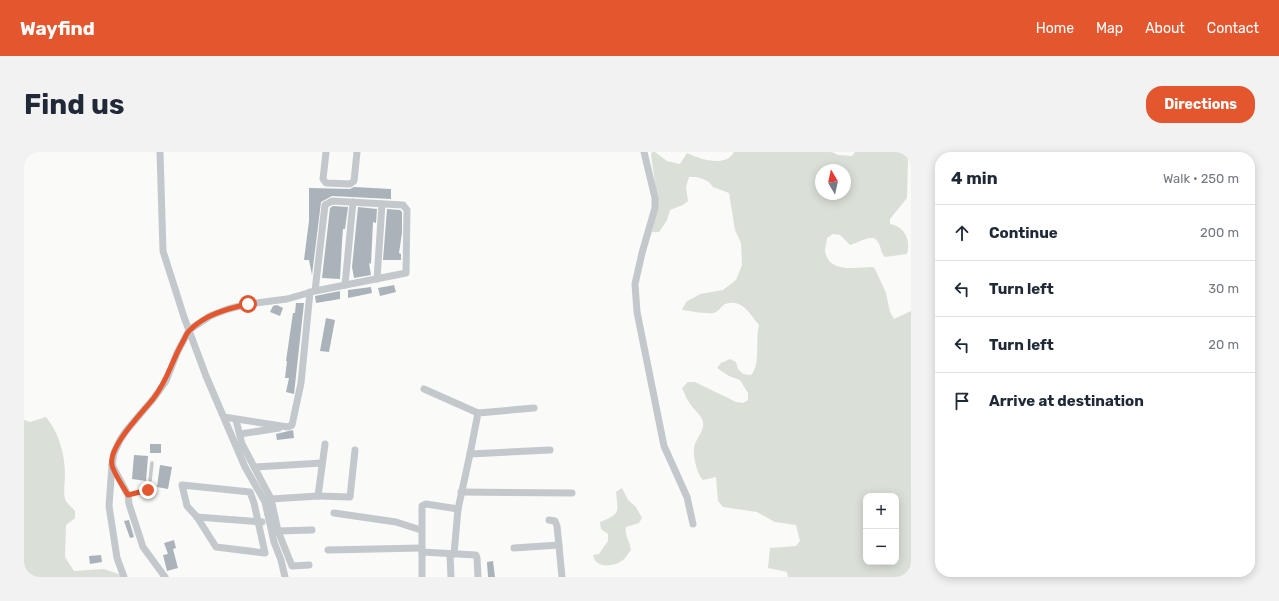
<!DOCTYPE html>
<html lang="en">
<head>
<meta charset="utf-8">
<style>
  :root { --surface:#fff; --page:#f2f2f3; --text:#1f2937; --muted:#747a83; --line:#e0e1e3; --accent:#e4572e }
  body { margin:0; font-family:Rubik,sans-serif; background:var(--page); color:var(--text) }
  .controls { position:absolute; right:12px; bottom:12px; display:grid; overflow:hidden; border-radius:8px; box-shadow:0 2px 10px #0003 }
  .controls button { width:36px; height:36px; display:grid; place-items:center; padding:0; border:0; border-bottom:1px solid var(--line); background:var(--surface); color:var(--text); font:20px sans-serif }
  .compass { position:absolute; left:791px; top:12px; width:36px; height:36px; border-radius:50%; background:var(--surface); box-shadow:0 2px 10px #0003; rotate:351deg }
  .stop { position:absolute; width:12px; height:12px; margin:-9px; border:3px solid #e4572e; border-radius:50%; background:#fff }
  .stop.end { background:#e4572e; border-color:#fff; box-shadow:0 1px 4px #0008 }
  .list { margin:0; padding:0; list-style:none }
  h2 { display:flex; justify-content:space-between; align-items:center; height:52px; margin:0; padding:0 16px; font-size:17px }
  h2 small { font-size:13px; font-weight:400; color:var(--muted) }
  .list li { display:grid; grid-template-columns:26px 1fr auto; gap:12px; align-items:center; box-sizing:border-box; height:56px; padding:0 16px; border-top:1px solid var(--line) }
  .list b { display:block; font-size:15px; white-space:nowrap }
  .list em { font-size:13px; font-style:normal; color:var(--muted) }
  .icon { flex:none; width:22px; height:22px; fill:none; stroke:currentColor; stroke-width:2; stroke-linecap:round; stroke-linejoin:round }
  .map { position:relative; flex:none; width:887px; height:425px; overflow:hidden; border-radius:16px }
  header { display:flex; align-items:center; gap:24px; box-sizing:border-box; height:56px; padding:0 20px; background:var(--accent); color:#fff }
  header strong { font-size:19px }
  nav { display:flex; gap:22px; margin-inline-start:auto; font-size:14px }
  .intro { display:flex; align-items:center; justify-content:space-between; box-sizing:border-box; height:96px; padding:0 24px }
  h1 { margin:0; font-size:28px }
  .button { padding:10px 18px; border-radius:16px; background:var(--accent); color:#fff; font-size:14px; font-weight:700 }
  main { display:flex; gap:24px; padding:0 24px }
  aside { flex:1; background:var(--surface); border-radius:16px; box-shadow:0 2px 10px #0003 }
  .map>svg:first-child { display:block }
  .green { fill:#dadfd7; fill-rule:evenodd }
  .building { fill:#aab3b9 }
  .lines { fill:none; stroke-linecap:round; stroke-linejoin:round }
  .lane { stroke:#c3c8cc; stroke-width:3.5 }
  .street { stroke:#c3c8cc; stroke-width:7 }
  .route { stroke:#e4572e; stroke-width:5 }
</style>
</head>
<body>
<header>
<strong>Wayfind</strong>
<nav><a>Home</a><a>Map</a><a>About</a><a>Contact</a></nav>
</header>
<div class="intro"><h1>Find us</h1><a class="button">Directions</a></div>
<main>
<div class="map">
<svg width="887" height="425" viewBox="0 0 887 425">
  <rect width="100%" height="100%" fill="#fafaf8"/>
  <g class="green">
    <path d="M628 0H631L643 9 656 12 663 1C675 7 702 16 710 0H808L814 3 828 4 831 0H887V4L884 7 883 46 866 67V72C881 74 887 89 883 102L861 105C856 99 858 98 855 92 850 79 835 91 826 93L816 83 809 82 803 86C803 90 801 95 801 99 805 122 832 115 849 115L851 117 862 141 866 160 870 167 887 159V425H764L763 420 744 416 746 396 772 394 776 389 772 373 751 370 733 360 699 355 694 349 692 325 679 328C673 322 669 305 670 296 671 286 683 278 678 267 675 261 668 256 665 250 662 246 660 240 658 236L664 230H671L712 250 719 251 724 248V241L716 228 705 224 693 216 697 211 706 207 712 210 714 217 719 222 727 223C737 213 731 188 735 173 726 162 718 146 701 152 697 154 695 160 689 161 681 162 667 159 658 158L662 150 676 142 699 138 712 128 718 113 717 91 711 78 705 41 689 35 685 30 679 27 672 25H665L662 35 664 49 659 53 646 58 643 68 635 80H628L634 52 627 3ZM797 18H821V42H797ZM842 344H872V410H842Z"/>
    <path d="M22 265C35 281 41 302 41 323 41 331 39 339 41 347 42 351 48 355 51 359V366L42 373 41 405 50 419 80 417 103 425H0V268L6 270Z"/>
    <path d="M598 336 604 348 612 355 618 366 615 371 602 375C600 382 606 390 607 398 604 401 602 406 599 408 590 415 571 417 569 403L575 402 584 389V382L577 377 576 370C597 362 594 360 592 340Z"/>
  </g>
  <g class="building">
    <polygon points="330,35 367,37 367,47 308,44 297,50 288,123 285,108 280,108 285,69 285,36 326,37"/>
    <polygon points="309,54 324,55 321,77 319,77 318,90 316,127 298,126 306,56"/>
    <polygon points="334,55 353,57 352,71 349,70 347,112 345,111 347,123 330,126 328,115"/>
    <polygon points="363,57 376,58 378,60 378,81 375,101 377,102 377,108 359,108"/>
    <polygon points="370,133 372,140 356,144 354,136"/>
    <polygon points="347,135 348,141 324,146 324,138"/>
    <polygon points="316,139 316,147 292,151 291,144"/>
    <polygon points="272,151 280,151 270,242 262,240 265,226 261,226 263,209 262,209 269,161 271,161"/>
    <polygon points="253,153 259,156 256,164 246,160 249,154"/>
    <polygon points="302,166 311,168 305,200 296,199"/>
    <polygon points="269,278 270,286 253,288 252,282"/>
    <rect x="126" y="292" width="11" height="9"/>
    <polygon points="110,303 124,304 122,329 108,327"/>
    <polygon points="136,313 148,315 144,337 133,335"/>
    <polygon points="105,368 110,385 106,386 100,369"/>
    <polygon points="150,388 152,396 149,397 154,416 143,419 139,403 144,402 140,391"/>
    <polygon points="77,403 78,410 66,412 65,404"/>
    <polygon points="469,409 471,425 464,425 463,410"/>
  </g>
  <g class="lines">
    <polyline class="lane" points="104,343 125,338 128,311"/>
    <g class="street">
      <polyline points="136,0 139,99 160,165 182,224 221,315 241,350 250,390 257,408 261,425"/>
      <polyline points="302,0 299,27 302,31 326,32 330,29 333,0"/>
      <polyline points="620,0 631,46 631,56 618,101 611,132 613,160 640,294 663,345 669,372"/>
      <polyline points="353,127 358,52"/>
      <polyline points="321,133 329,50"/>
      <polyline points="400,237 454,261"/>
      <polyline points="200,265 264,275 268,273 277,231 286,140"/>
      <polyline points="212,268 218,292 247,347 254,379 268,414 285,413"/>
      <polyline points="216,282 255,276"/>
      <polyline points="446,302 526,298"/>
      <polyline points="88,313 104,343 105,352 119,395 141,425"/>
      <polyline points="231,315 298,311"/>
      <polygon points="158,333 226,340 230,351 241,401 192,395 173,365 163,354"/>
      <polyline points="437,340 548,341"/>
      <polyline points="294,344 326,345 331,298"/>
      <polyline points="247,347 294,344 301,292"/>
      <polyline points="310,361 372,370 397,378"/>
      <polyline points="173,365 238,370"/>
      <polyline points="525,368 531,369 533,374 538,425"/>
      <polyline points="254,379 288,378"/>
      <polyline points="490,396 535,393"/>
      <polyline points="304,398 397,396"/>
      <polyline points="398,400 452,403 453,406 454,425"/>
      <polyline points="430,402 434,357 446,302 454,261 510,256"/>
      <polyline points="426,403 427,425"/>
      <polyline points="100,425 93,406 85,354 88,313 90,301 96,288 102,279 130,246 142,229 153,201 165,178 186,164 204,157 224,152 263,147 291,139 382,121 383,58 379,53 308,49 301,53 291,139"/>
      <polyline points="398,425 398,354 402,352 434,357"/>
    </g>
  </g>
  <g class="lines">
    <path class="route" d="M124 338 104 343C100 336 89 320 88 313 84 295 118 261 129 247 142 231 147 212 157 193 160 189 162 181 166 178 182 162 203 157 224 152"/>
  </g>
</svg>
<div class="controls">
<button>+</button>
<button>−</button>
</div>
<svg class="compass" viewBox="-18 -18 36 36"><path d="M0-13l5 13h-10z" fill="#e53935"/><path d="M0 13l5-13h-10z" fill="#747a83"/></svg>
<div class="stop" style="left:224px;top:152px"></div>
<div class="stop end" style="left:124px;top:338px"></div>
</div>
<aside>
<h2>4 min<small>Walk · 250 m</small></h2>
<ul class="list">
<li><svg class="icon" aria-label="ahead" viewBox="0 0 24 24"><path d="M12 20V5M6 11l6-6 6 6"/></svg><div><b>Continue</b></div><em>200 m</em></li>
<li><svg class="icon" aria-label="left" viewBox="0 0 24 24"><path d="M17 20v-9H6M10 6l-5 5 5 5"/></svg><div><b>Turn left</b></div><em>30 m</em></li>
<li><svg class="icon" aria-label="left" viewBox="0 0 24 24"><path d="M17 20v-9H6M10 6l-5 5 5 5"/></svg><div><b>Turn left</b></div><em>20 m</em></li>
<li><svg class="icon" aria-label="arrive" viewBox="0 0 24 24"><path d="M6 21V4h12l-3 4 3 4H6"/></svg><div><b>Arrive at destination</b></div></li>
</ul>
</aside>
</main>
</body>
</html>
